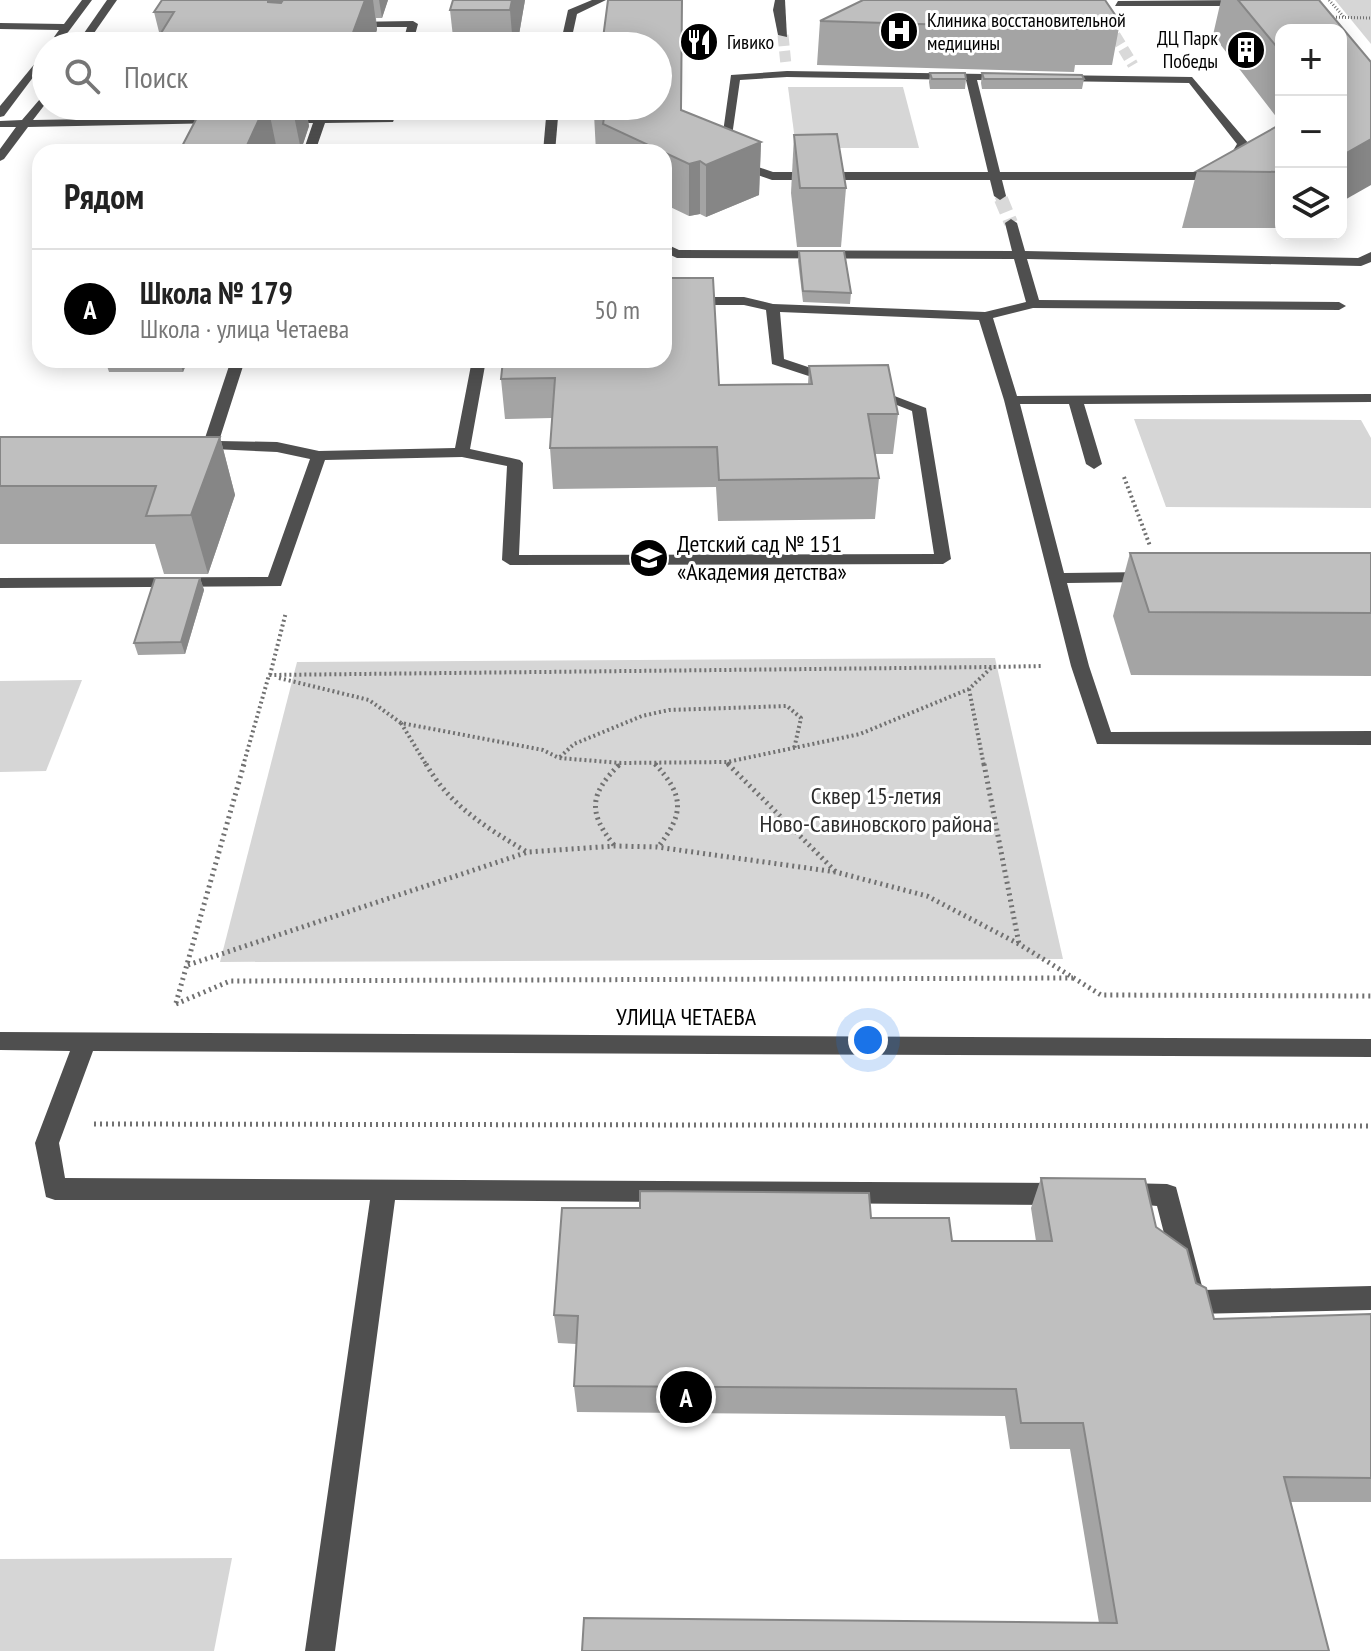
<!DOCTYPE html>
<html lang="ru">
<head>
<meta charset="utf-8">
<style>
  :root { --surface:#fff; --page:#f6f6f6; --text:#222; --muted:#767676; --line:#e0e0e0; --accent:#000 }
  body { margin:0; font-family:"PT Sans Narrow",sans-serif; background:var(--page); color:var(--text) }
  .controls { position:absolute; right:24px; top:24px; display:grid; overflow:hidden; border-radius:16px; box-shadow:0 4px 20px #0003 }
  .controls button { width:72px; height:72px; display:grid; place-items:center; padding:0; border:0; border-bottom:2px solid var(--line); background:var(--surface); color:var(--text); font:40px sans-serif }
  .you { position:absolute; left:868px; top:1040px; width:28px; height:28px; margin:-20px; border:6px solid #fff; border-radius:50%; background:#1a73e8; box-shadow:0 0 0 12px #1a73e833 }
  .badge { display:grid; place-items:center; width:52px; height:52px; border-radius:50%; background:var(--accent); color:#fff; font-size:26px; font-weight:700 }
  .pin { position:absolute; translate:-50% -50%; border:4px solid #fff; box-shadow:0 2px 8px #0006 }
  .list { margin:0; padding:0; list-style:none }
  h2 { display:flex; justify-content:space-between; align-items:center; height:104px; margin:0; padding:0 32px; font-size:34px }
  h2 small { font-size:26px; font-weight:400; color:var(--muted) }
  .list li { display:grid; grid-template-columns:52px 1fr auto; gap:24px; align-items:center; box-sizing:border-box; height:120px; padding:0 32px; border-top:2px solid var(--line) }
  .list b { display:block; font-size:30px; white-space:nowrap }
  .list p { margin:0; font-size:26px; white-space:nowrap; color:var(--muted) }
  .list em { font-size:26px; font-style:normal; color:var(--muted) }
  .icon { flex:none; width:44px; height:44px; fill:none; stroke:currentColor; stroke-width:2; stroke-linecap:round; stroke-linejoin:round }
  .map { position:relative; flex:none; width:1371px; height:1651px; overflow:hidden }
  .search { position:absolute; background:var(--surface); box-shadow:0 4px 20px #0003; left:32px; top:32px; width:640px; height:88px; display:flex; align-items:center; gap:20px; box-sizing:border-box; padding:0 28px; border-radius:44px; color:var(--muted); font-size:30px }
  .panel { position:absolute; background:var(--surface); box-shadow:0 4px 20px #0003; left:32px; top:144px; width:640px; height:224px; border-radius:24px }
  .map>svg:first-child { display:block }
  .green { fill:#d6d6d6 }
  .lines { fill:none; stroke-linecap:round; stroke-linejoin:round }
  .minor-tunnel-far1 { stroke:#d9d9d9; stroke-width:11; stroke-dasharray:11 5; stroke-linecap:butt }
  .minor-tunnel { stroke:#d9d9d9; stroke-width:14; stroke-dasharray:14 7; stroke-linecap:butt }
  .path-far2 { stroke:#717171; stroke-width:3; stroke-dasharray:1 2; stroke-linecap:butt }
  .path-far1 { stroke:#717171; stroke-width:4; stroke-dasharray:2 3; stroke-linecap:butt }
  .path { stroke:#717171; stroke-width:5; stroke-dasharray:2 4; stroke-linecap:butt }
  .minor { fill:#4f4f4f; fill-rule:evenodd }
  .wall { fill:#a4a4a4 }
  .shaded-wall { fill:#868686 }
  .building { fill:#bfbfbf; stroke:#868686; stroke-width:2 }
  .labels { text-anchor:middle; stroke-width:6; stroke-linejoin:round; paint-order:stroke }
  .far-poi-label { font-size:20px; fill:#000; stroke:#fff; text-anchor:start }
  .poi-label { font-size:24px; fill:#000; stroke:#fff; text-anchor:start }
  .park-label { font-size:24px; fill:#2d2d2d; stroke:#fff }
  .street-label { font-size:24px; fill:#000; stroke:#fff }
</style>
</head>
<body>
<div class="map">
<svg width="1371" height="1651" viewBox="0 0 1371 1651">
  <rect width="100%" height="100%" fill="#fff"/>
  <g class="green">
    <polygon points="1335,0 1371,0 1371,44"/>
    <polygon points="788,87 903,87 919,148 796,148"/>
    <polygon points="1134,419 1361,420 1371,438 1371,508 1166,507"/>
    <polygon points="995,658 1063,959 220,962 297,662"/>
    <polygon points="82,680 46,771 0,772 0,681"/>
    <polygon points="232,1558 214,1651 0,1651 0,1559"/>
  </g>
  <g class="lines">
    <g class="minor-tunnel-far1">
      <polyline points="783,35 786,65"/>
      <polyline points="1115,35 1133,65"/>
      <polyline points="1000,196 1002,201"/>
    </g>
    <polyline class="minor-tunnel" points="1001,199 1011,223"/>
    <g class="path-far2">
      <polyline points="1329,0 1344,17"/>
      <polyline points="1327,17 1371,18"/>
    </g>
    <g class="path-far1">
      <polyline points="1124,477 1150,546"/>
      <polyline points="270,675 286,612"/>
      <polyline points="279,678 369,700 401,723 543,750 559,758 621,763 727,762 860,734 969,689 992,667 1042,666"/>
      <polyline points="969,689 984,766"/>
      <polyline points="401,723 427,766"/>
      <polyline points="560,757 574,744 642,716 669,710 787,706 801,718 794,749"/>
      <polyline points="727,763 730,766"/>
      <polyline points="655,764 657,766"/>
      <polyline points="243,766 269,675 992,667"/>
      <polyline points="618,766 621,764"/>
    </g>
    <g class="path">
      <path d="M426 764C450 806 487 828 527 852"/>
      <path d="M655 764C685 796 684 814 658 847"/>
      <polyline points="728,764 836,872"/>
      <polyline points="984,764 1019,944"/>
      <path d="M614 845C587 812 590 793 620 764"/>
      <polyline points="188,965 528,852 615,846 657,847 836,872 927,896 1019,944 1101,995 1371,996"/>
      <polyline points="176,1003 244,764"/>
      <polyline points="176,1004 230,981 1073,978"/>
      <polyline points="94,1124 1371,1126"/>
    </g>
    <g class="minor">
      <polygon points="82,0 92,0 63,39 54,37 59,30 0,29 0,23 64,24"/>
      <polygon points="107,0 117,0 85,46 75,46"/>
      <polygon points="592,0 606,0 577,14 570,46 560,46 568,10"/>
      <polygon points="775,0 785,0 787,37 778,35 773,10"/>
      <polygon points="1118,1 1247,0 1252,3 1247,6 1115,6"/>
      <polygon points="349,22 413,21 418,24 412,46 402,46 407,27 345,27 345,23"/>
      <polygon points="46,50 46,60 4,116 0,117 0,106"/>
      <path d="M787 71 1192 77 1249 144 1236 166 1209 180H1002L1006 196 1000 200 994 196 990 180H772L719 161 731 75ZM787 77 966 80 988 172H773L729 157 740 80ZM977 80 1189 83 1237 144 1227 161 1207 172H1000Z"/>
      <polygon points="46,92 46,103 33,120 221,117 227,120 221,123 28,127 4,159 0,161 0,149 16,127 0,127 0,121 22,120"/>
      <polygon points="387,106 399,106 393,122 325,123 315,152 303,152 313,123 283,123 277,120 283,117 384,117"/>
      <polygon points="547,106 559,106 555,152 543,152"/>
      <polygon points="1011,219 1017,223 1025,251 1358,258 1371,252 1371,262 1361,266 1027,259 1039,300 1339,302 1346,306 1339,310 1033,308 993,318 1017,396 1371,394 1371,402 1084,404 1102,464 1094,469 1086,464 1069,404 1020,404 1064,573 1147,572 1155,577 1147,582 1067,583 1089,666 1111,732 1371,731 1371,745 1097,744 1071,666 1004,400 979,320 780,312 784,359 838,377 838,383 833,384 772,364 766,310 744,305 664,305 664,297 744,297 773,304 985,312 1026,302 1014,259 677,258 664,252 664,243 679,250 1012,251 1005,223"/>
      <polygon points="231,360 245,360 219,441 277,442 319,451 455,448 472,360 486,360 470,449 520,460 523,463 519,555 934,554 912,411 864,392 871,388 876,389 926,408 951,559 943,564 510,565 502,560 507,466 462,457 325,460 281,586 0,588 0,578 268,577 310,459 277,452 192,448 192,442 204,441"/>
      <polygon points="0,1032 1371,1039 1371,1057 93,1051 59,1143 65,1178 1060,1183 1069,1186 1072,1194 1069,1202 1060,1205 395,1200 335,1651 305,1651 370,1200 55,1200 46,1197 35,1143 70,1051 0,1050"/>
      <polygon points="1124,1183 1167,1184 1176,1187 1203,1290 1371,1286 1371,1310 1193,1314 1184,1311 1157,1206 1115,1202 1112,1194 1115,1186"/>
    </g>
  </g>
  <g class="wall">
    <polygon points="162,0 388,0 382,18 376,18 377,30 160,36 154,12"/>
    <polygon points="453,0 525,0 517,46 454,46 450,10"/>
    <polygon points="1221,0 1319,0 1341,30 1281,30 1281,123 1213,35"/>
    <polygon points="820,21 1120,22 1112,65 1075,65 1074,72 817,65"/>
    <polygon points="930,73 966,79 965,89 930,89 929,82"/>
    <polygon points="982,73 1084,79 1082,89 982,89 981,83"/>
    <polygon points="156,106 351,106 349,114 307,114 309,126 301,150 277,150 276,152 179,152 202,108 156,108"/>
    <polygon points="682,110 761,142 759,195 706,217 700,214 689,216 664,204 664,152 596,152 594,114"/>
    <polygon points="1281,124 1281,228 1182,228 1197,171"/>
    <polygon points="794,135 846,188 841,247 797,247 791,193"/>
    <polygon points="799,251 851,293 850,304 803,302 798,261"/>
    <polygon points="713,278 719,385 808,384 809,366 898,414 893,454 875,454 879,478 875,519 718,521 716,487 553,489 550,448 552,418 505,419 501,379"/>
    <polygon points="105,360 188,360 183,372 109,372"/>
    <polygon points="0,437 220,437 235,495 208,574 164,574 155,544 0,544"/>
    <polygon points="1130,553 1371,553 1371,676 1131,675 1113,616"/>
    <polygon points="200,578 204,590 185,654 138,655 134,643"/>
    <polygon points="1041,1178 1156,1227 1196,1283 1214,1319 1371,1314 1371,1502 1291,1502 1329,1651 1099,1623 1070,1449 1010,1449 1005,1416 577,1412 574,1386 576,1344 558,1343 554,1315 871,1218 952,1241 1036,1241 1031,1208"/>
  </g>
  <g class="shaded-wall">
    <polygon points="268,0 294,0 277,44"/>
    <polygon points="365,0 373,0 377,30 372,46 348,46"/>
    <polygon points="379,0 388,0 382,18"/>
    <polygon points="512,0 525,0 517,46 513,46 510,10"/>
    <polygon points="256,106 268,106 277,150 276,152 244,152"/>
    <polygon points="292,106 305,106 309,126 301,150"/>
    <polygon points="1371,139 1371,185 1341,202 1341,156"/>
    <polygon points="761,142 759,195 706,217 706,165"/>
    <polygon points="700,161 700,214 689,216 689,164"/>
    <polygon points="179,360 188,360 183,372"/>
    <polygon points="220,437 235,495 208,574 191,515"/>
    <polygon points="200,578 204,590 185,654 181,642"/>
  </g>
  <g class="building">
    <polygon points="162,0 268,0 268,2 281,3 283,0 365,0 348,46 153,46 174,12 154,12"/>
    <polygon points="453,0 512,0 510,10 450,10"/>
    <polygon points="608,0 682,0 681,110 761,142 706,165 700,161 689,164 603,124 604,118 594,114 595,106 658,106 658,46 602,46"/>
    <polygon points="863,0 1105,0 1120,22 1079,22 1082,29 820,21"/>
    <polygon points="1238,0 1319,0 1371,62 1371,139 1341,156 1341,30 1281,30 1281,52"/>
    <polygon points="930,73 965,73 966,79 932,79"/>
    <polygon points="982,73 1082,75 1084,79 984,79"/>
    <polygon points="203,106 265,106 244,152 179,152"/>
    <polygon points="1281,124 1281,172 1197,171"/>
    <polygon points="837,134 846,188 800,188 794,135"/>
    <polygon points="799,251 844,251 851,293 803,291"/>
    <polygon points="664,278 713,278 719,385 812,384 809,366 888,365 898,414 868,414 879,478 719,480 717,447 550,448 555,378 501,379 503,360 664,360"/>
    <polygon points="0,437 220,437 191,515 146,516 156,486 0,486"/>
    <polygon points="1130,553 1371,553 1371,613 1149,612"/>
    <polygon points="155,578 200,578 181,642 134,643"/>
    <polygon points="1041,1178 1145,1179 1156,1227 1187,1249 1196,1283 1206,1288 1214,1319 1371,1314 1371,1478 1284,1477 1329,1651 582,1651 584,1618 1117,1623 1083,1423 1021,1423 1016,1389 574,1386 578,1316 554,1315 562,1208 640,1208 640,1191 869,1193 871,1218 949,1218 952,1241 1052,1241"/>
  </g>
  <defs>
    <g id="hospital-disc" transform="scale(2)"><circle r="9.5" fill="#000" stroke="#fff"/><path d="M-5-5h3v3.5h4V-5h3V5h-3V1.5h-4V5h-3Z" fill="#fff"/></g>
    <g id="restaurant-disc" transform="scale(2)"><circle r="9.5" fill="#000" stroke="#fff"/><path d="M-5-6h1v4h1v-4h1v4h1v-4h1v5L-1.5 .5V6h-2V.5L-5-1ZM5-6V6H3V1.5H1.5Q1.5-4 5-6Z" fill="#fff"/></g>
    <g id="building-disc" transform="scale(2)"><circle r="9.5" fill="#000" stroke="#fff"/><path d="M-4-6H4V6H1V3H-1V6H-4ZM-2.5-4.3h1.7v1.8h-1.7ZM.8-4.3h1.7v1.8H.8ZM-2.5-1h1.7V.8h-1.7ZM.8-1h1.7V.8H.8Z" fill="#fff"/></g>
    <g id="school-disc" transform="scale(2)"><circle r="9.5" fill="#000" stroke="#fff"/><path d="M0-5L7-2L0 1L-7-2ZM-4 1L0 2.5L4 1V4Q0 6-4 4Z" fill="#fff"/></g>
  </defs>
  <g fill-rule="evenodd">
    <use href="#hospital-disc" x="899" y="31"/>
    <use href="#restaurant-disc" x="699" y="42"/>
    <use href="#building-disc" x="1246" y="50"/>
    <use href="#school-disc" x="649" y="558"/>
  </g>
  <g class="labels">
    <g class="far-poi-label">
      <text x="927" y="27">Клиника восстановительной<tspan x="927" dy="23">медицины</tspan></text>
      <text x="1218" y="45" text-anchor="end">ДЦ Парк<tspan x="1218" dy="23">Победы</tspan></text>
      <text x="727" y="49">Гивико</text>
    </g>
    <g class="poi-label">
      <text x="677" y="552">Детский сад № 151<tspan x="677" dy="28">«Академия детства»</tspan></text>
    </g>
    <g class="park-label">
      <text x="876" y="804">Сквер 15-летия<tspan x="876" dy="28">Ново-Савиновского района</tspan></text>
    </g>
    <g class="street-label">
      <text x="686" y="1025">УЛИЦА ЧЕТАЕВА</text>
    </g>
  </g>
</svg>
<div class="controls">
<button>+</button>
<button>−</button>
<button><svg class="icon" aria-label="layers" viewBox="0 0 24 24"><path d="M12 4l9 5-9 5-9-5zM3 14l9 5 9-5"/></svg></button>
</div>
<div class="you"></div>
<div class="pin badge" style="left:686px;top:1397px">A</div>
<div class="search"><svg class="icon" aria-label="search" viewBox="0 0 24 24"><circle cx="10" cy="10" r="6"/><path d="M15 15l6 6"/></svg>Поиск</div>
<section class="panel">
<h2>Рядом<small></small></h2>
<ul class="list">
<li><span class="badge">A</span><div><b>Школа № 179</b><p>Школа · улица Четаева</p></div><em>50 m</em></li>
</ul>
</section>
</div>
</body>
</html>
